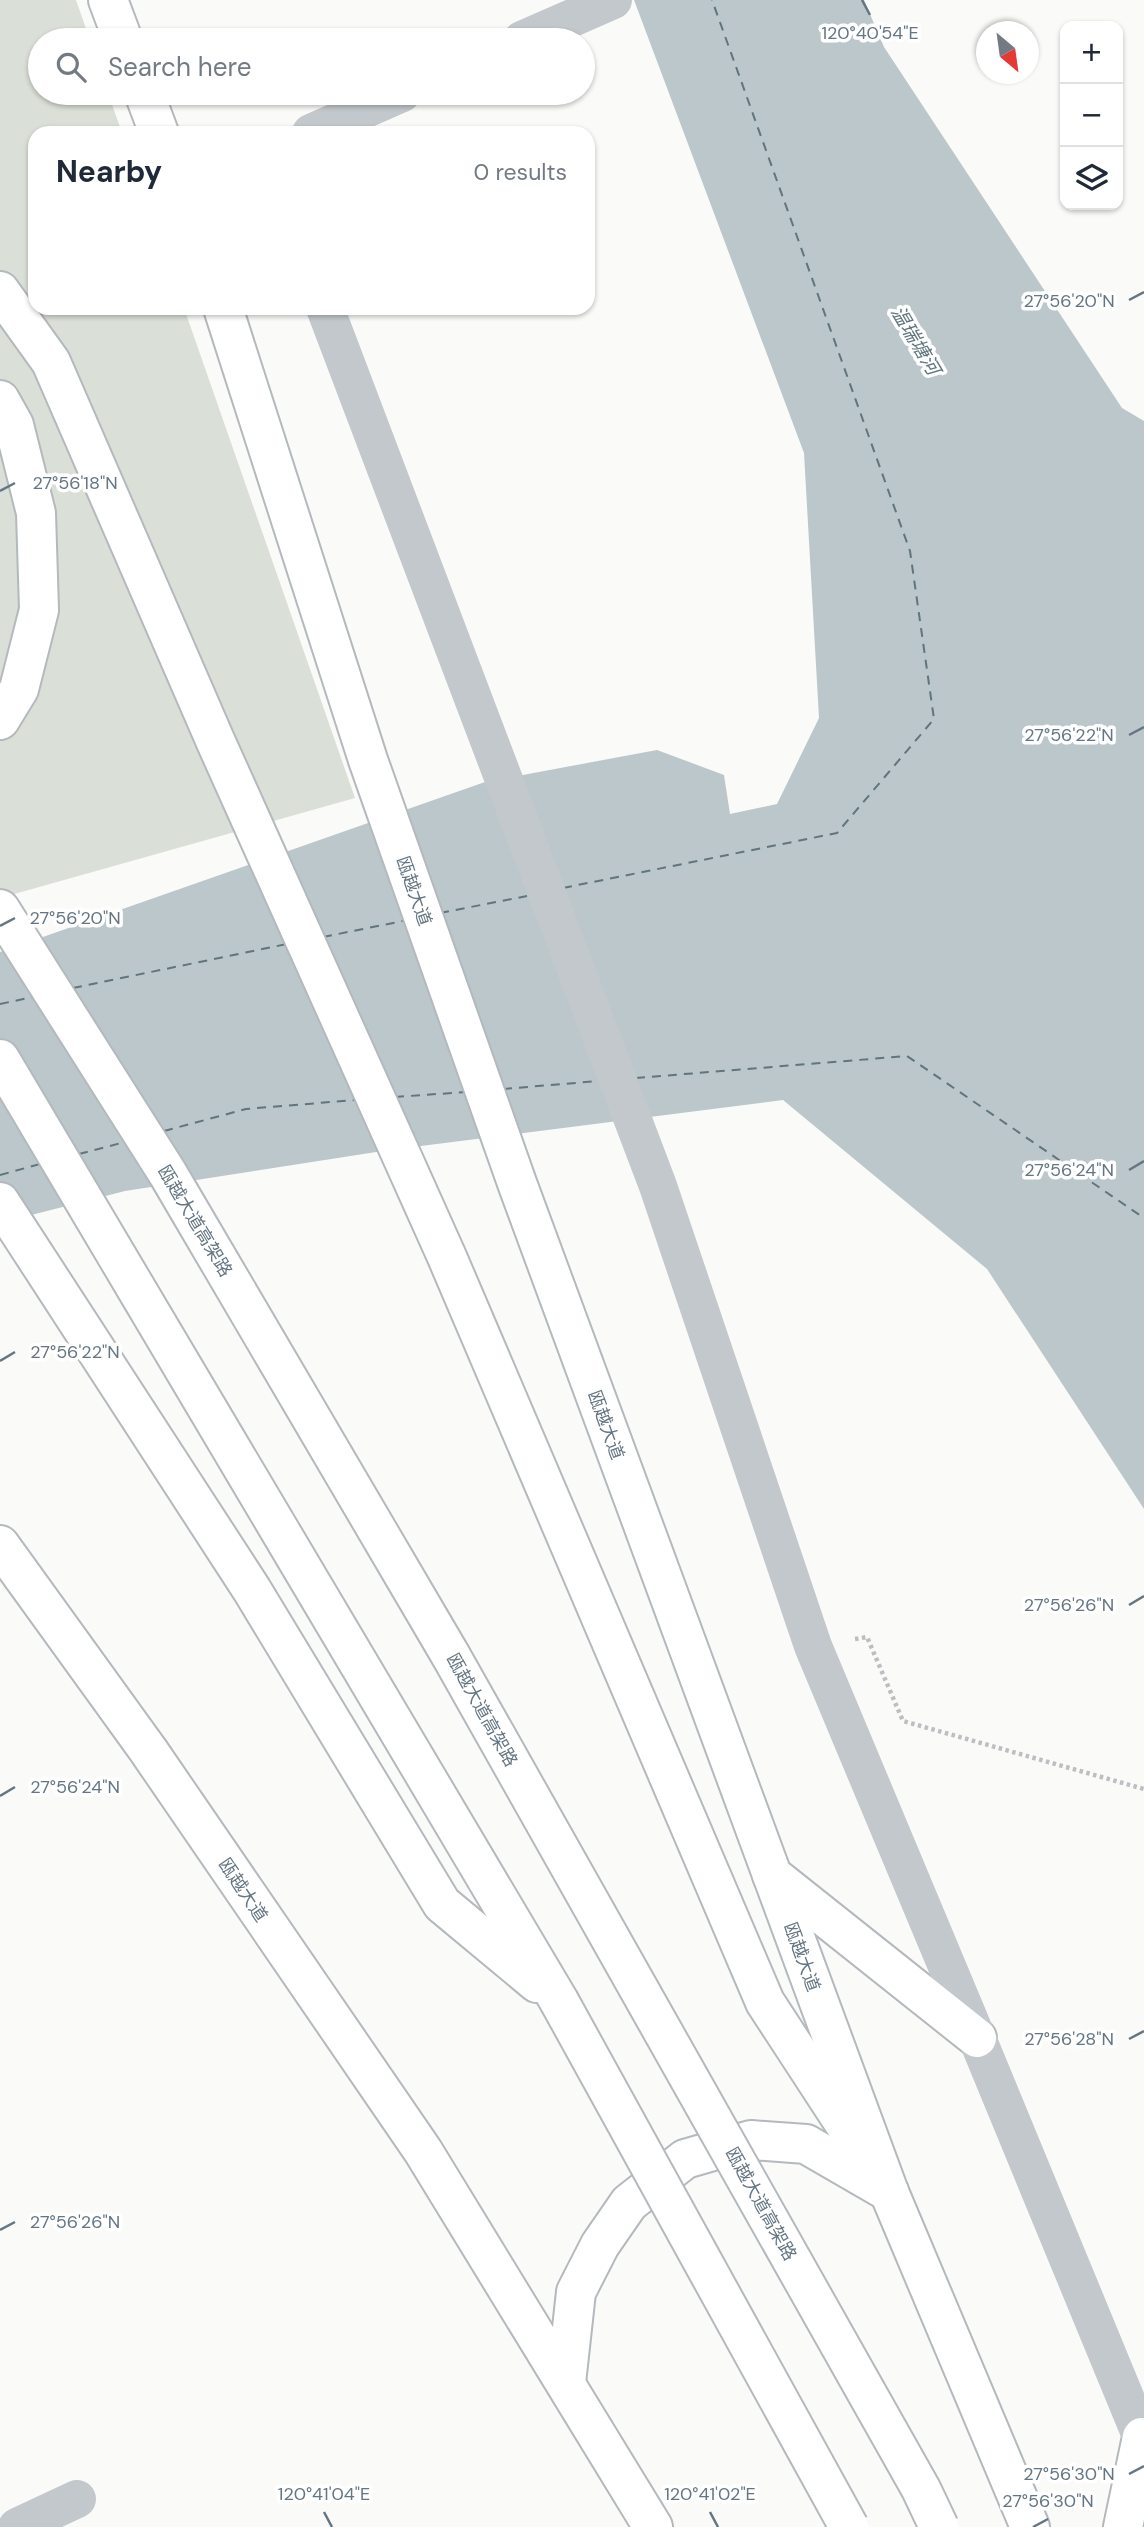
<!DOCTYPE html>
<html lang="en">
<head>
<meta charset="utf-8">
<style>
  :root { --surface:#fff; --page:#f2f2f3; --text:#1f2937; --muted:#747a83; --line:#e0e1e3 }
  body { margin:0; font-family:"DM Sans","Noto Sans SC",sans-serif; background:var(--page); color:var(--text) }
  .controls { position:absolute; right:21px; top:21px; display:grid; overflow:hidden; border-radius:14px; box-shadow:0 2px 5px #0004 }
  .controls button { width:63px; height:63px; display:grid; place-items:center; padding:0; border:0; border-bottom:2px solid var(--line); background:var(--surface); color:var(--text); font:35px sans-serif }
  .compass { position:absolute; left:976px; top:21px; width:63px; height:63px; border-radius:50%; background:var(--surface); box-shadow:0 2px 5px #0004; rotate:151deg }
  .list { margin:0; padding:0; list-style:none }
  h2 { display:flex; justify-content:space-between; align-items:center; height:91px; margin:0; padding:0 28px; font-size:30px }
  h2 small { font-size:23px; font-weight:400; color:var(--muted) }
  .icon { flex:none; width:38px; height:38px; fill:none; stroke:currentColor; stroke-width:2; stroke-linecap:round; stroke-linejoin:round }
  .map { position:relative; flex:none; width:1144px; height:2527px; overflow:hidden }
  .search { position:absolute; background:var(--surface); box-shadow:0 2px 5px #0004; left:28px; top:28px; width:567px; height:77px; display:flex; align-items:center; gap:18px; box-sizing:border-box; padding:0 24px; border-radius:38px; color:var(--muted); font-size:26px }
  .panel { position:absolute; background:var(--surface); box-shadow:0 2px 5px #0004; left:28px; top:126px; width:567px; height:189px; border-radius:21px }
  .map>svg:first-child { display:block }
  .grass { fill:#dadfd7 }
  .water { fill:#bbc7cb }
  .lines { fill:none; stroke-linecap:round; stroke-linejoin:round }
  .ferry { stroke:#60757c; stroke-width:2; stroke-dasharray:9 7; stroke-linecap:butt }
  .trunk-casing { stroke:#b4b9bd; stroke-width:42 }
  .motorway-casing { stroke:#b4b9bd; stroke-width:42 }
  .path { stroke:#bbbfc2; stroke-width:4.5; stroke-dasharray:3.5 3.5; stroke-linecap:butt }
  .minor { stroke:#c3c8cc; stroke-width:38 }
  .tertiary { stroke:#c3c8cc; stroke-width:38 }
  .trunk { stroke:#fff; stroke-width:38 }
  .motorway { stroke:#fff; stroke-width:38 }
  .trunk-bridge-casing { stroke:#b4b9bd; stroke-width:42; stroke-linecap:butt }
  .trunk-bridge { stroke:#fff; stroke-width:38 }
  .ticks { fill:none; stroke:#657683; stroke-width:2.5 }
  .labels { text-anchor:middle; stroke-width:7; stroke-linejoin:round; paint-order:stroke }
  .street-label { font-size:18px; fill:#657683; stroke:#fff }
  .water-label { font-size:19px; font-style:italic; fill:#60757c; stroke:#fff }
  .ticks-label { font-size:18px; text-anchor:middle; fill:#657683; stroke:#fff; stroke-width:7; stroke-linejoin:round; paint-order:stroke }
</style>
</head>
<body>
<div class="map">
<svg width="1144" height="2527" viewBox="0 0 1144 2527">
  <rect width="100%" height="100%" fill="#fafaf8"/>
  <polygon class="grass" points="0,0 76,0 90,40 40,40 40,93 108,93 122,133 35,133 35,308 184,308 355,798 0,898"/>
  <polygon class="water" points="634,0 864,0 884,47 1122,408 1144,421 1144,1509 987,1269 783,1100 389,1150 125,1191 0,1223 0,952 485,782 657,750 724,775 730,814 777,804 819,718 804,453"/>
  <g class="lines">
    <g class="ferry">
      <polyline points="563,888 837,833 934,719 910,551 712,0"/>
      <polyline points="440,913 527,896"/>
      <polyline points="323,937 403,921"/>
      <polyline points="73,988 287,944"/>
      <polyline points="0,1004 33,997"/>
      <polyline points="636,1078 907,1056 1144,1218"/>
      <polyline points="503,1089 599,1081"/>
      <polyline points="395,1097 466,1092"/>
      <polyline points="164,1131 246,1109 355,1100"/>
      <polyline points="79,1154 125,1142"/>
      <polyline points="0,1175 40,1164"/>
    </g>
    <g class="trunk-casing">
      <g id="trunk">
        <polyline points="108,0 123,40"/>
        <polyline points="144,93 159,133"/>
        <polyline points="223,308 368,760 517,1183 889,2192 1030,2527"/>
        <polyline points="0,400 14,425 36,513 39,610 19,689 0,720"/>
        <polyline points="0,909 168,1174 451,1656"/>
        <polyline points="0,1059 559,2001"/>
        <polyline points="0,1202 252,1590 442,1904 537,1983"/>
        <polyline points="0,1545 148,1750 423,2151 653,2527"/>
        <polyline points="772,1875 977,2038"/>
        <polyline points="566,2383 576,2292 600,2245 629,2203 685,2159 751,2140 806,2144 889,2192"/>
        <polyline points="1123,2527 1142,2437"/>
      </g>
    </g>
    <g class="motorway-casing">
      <polyline id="motorway" points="0,291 51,362 215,740 447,1257 765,2002 889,2192"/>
    </g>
    <polyline class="path" points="855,1639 867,1637 903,1721 1144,1789"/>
    <polyline class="minor" points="17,2527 77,2499"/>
    <g class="tertiary">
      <polyline points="522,40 613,0"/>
      <polyline points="311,133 402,93"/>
      <polyline points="325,308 658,1186 813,1646 977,2038 1144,2443"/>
    </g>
    <use href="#trunk" class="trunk"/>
    <use href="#motorway" class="motorway"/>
    <g class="trunk-bridge-casing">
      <g id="trunk-bridge">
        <polyline points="451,1656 921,2489 939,2527"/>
        <polyline points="559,2001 849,2527"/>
      </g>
    </g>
    <use href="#trunk-bridge" class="trunk-bridge"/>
  </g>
  <path class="ticks" d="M862 0 870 15M1129 300 1144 292M0 491 15 483M1129 735 1144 727M0 926 15 918M1129 1170 1144 1161M0 1361 15 1352M1129 1605 1144 1596M0 1796 15 1787M1129 2039 1144 2031M0 2230 15 2222M1129 2474 1144 2466M324 2512 332 2527M710 2512 718 2527M1033 2527 1048 2519"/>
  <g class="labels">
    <g class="street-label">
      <text transform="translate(414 891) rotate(71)" y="6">瓯越大道</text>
      <text transform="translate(195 1221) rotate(59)" y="6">瓯越大道高架路</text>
      <text transform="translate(606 1425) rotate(70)" y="6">瓯越大道</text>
      <text transform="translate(482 1710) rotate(61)" y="6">瓯越大道高架路</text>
      <text transform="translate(243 1890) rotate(56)" y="6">瓯越大道</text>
      <text transform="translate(802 1957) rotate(70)" y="6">瓯越大道</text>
      <text transform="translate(761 2204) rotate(61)" y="6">瓯越大道高架路</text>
    </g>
    <g class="water-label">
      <text transform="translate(916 340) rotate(59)" y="7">温瑞塘河</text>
    </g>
  </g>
  <g class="ticks-label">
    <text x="870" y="39">120°40'54"E</text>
    <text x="1069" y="307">27°56'20"N</text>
    <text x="75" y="489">27°56'18"N</text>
    <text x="1069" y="741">27°56'22"N</text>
    <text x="75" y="924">27°56'20"N</text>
    <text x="1069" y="1176">27°56'24"N</text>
    <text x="75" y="1358">27°56'22"N</text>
    <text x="1069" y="1611">27°56'26"N</text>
    <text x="75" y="1793">27°56'24"N</text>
    <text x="1069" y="2045">27°56'28"N</text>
    <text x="75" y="2228">27°56'26"N</text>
    <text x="1069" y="2480">27°56'30"N</text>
    <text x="324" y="2500">120°41'04"E</text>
    <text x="710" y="2500">120°41'02"E</text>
    <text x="1048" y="2507">27°56'30"N</text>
  </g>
</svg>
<div class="controls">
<button>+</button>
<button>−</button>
<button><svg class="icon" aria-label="layers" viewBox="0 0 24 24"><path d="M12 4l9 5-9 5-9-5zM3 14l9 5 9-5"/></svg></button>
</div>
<svg class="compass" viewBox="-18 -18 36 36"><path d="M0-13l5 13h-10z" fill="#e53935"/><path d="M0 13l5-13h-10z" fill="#747a83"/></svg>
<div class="search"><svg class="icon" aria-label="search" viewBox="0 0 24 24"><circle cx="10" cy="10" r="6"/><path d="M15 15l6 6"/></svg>Search here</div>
<section class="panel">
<h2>Nearby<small>0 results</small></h2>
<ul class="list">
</ul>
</section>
</div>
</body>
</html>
